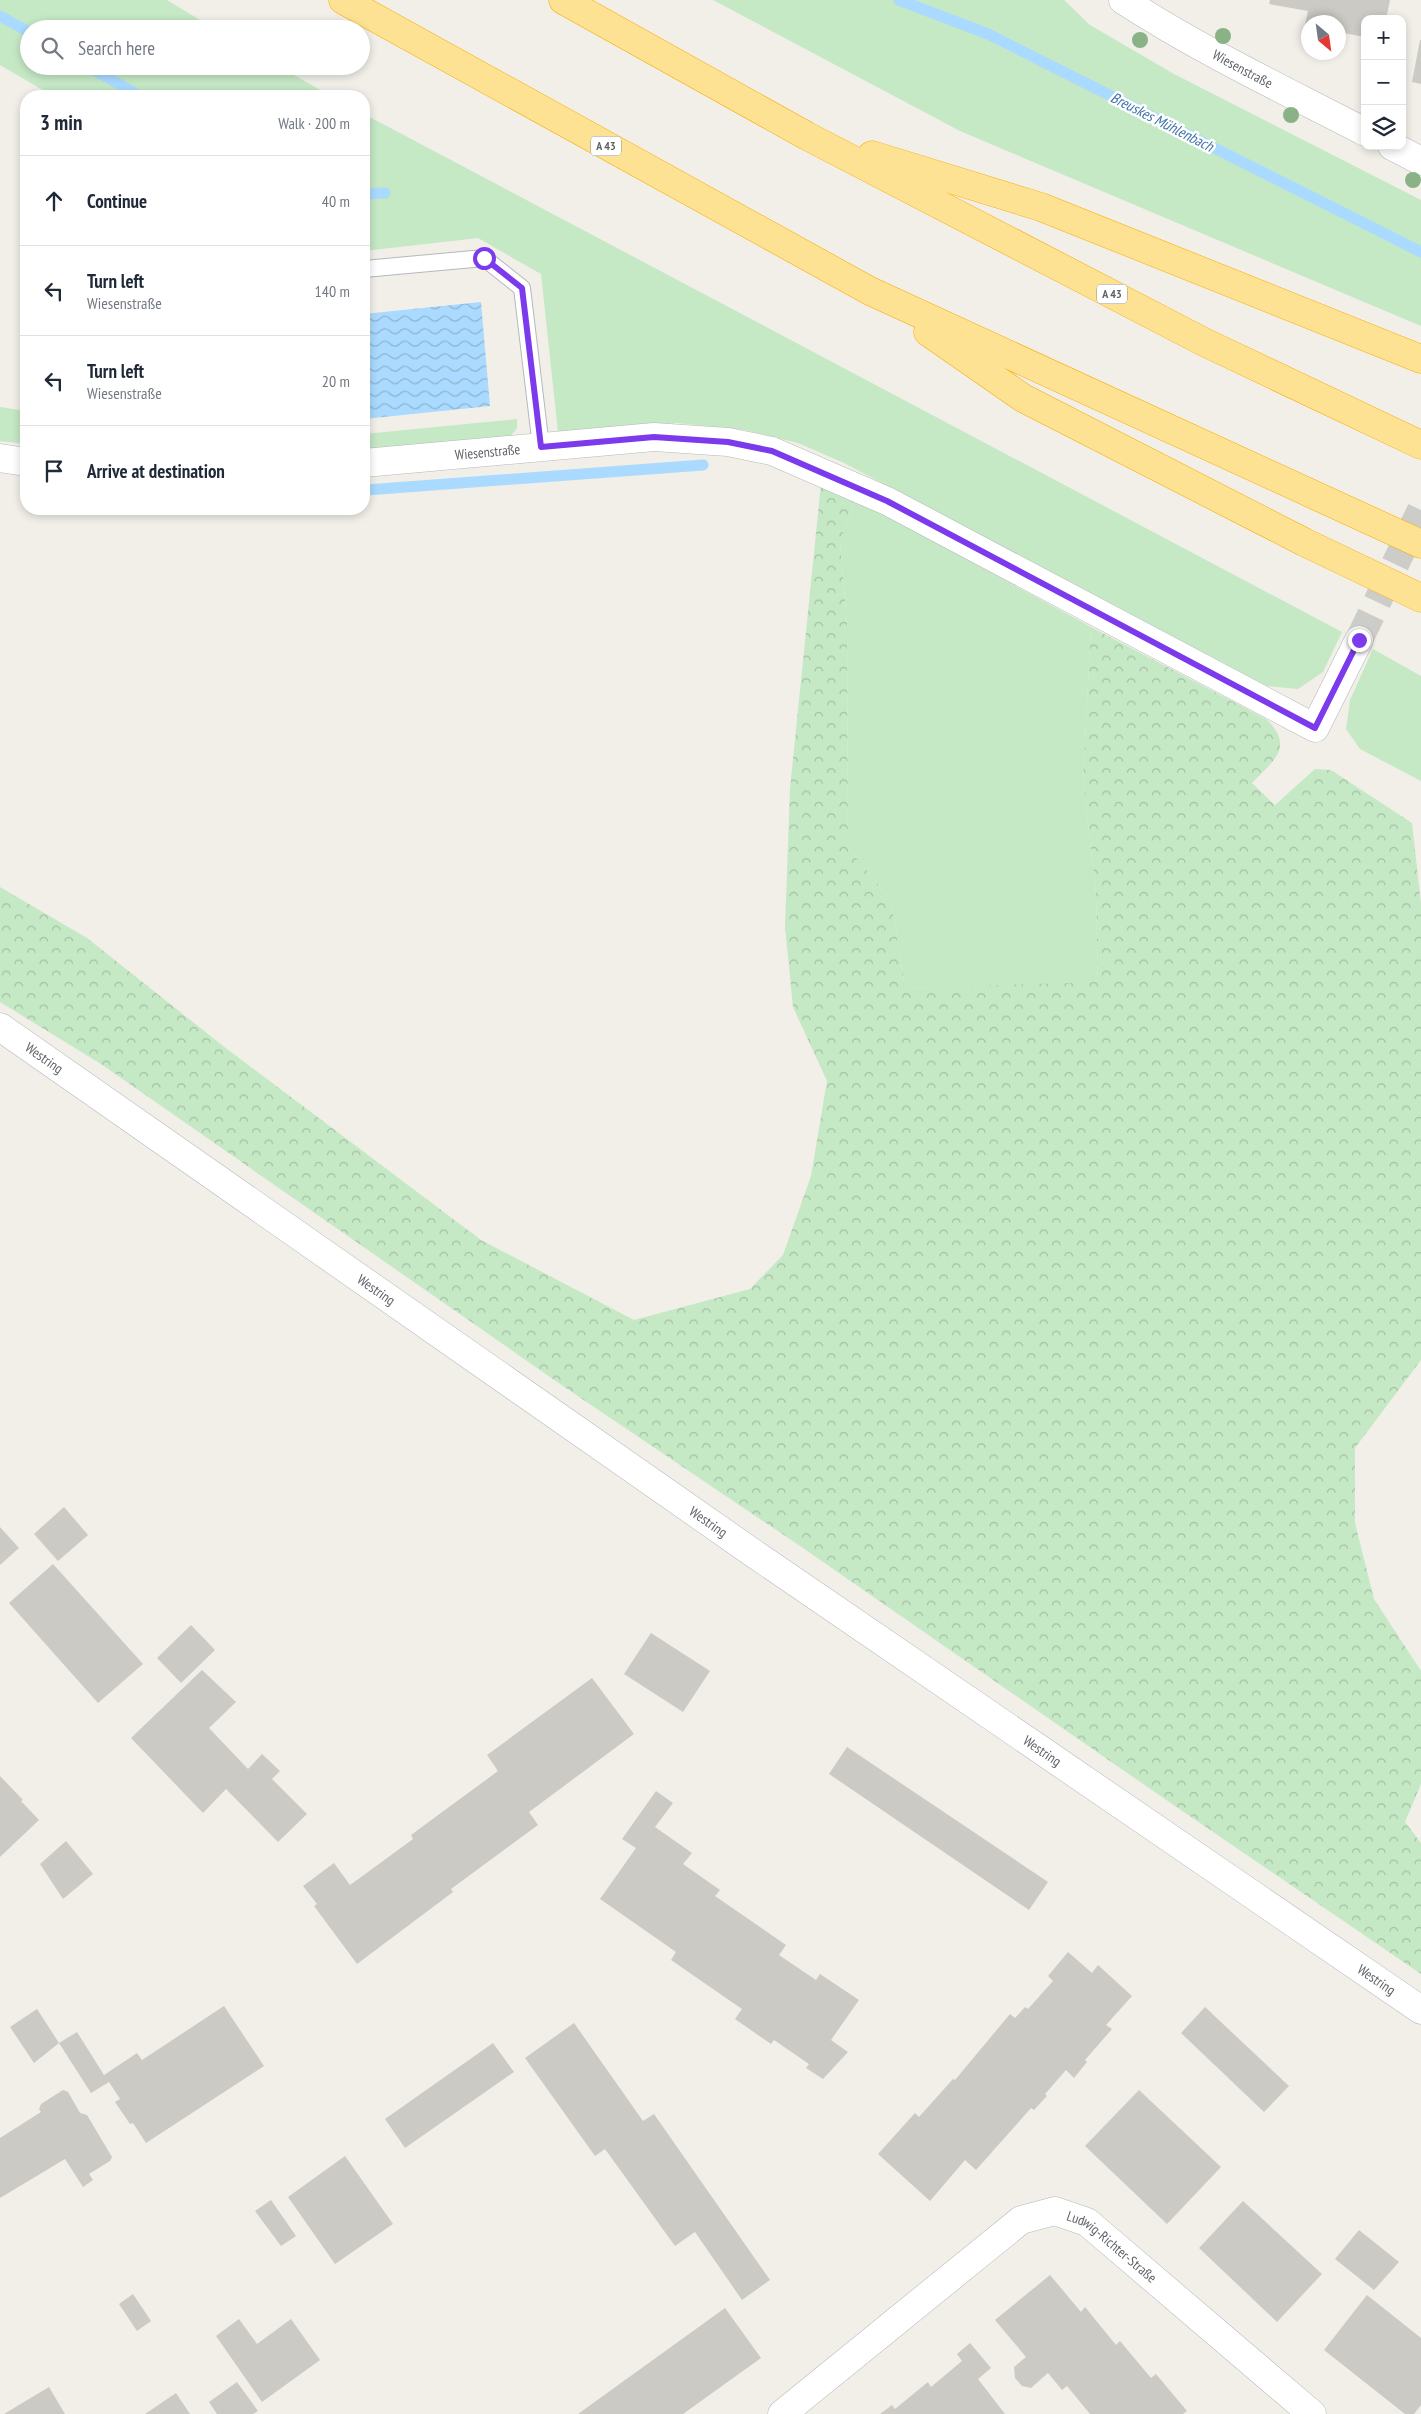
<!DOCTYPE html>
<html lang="en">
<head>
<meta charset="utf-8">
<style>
  :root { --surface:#fff; --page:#f6f6f7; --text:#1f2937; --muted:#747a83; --line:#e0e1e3 }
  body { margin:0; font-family:"PT Sans Narrow",sans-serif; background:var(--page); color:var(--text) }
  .controls { position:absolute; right:15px; top:15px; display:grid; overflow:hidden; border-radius:10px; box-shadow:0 2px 8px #0003 }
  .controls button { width:45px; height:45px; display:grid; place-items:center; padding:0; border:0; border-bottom:1px solid var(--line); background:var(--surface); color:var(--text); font:25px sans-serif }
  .compass { position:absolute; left:1301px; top:15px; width:45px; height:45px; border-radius:50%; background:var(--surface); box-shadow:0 2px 8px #0003; rotate:151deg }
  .stop { position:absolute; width:15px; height:15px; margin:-11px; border:4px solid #7c3aed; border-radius:50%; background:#fff }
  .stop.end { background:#7c3aed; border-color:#fff; box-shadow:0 1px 5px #0008 }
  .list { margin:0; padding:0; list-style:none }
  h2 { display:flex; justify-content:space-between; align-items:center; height:65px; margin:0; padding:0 20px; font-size:21px }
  h2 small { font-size:16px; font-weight:400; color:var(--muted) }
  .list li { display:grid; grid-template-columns:32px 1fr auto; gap:15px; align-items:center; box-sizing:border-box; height:90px; padding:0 20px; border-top:1px solid var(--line) }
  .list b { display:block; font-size:19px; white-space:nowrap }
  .list p { margin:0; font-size:16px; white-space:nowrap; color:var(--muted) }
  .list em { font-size:16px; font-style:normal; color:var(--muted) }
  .icon { flex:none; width:28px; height:28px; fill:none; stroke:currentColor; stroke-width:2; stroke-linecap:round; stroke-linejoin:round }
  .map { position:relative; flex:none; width:1421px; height:2414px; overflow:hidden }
  .search { position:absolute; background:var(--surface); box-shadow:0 2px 8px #0003; left:20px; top:20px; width:350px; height:55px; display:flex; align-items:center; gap:12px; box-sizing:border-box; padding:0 18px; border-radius:28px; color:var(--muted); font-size:19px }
  .panel { position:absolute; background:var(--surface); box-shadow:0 2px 8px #0003; left:20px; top:90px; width:350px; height:425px; border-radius:20px }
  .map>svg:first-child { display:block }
  .green { fill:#c5e8c5 }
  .forest { fill:url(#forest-crowns) }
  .water { fill:url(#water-waves) }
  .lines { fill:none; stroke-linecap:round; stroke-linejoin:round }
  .stream { stroke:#aadaff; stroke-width:11 }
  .building { fill:#cccac5 }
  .minor-tunnel { stroke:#ccccc8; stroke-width:28; stroke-dasharray:28 14; stroke-linecap:butt }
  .service-casing { stroke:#b5b8bc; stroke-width:18 }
  .minor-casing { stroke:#b5b8bc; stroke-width:29 }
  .secondary-casing { stroke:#b6babf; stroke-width:29 }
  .motorway-casing { stroke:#f9ab00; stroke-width:29 }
  .service { stroke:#fff; stroke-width:16 }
  .minor { stroke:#fff; stroke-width:28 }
  .secondary { stroke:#fff; stroke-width:28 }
  .motorway { stroke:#fde293; stroke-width:28 }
  .tree { fill:#89b387 }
  .route { stroke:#7c3aed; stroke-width:6 }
  .labels { text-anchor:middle; stroke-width:5; stroke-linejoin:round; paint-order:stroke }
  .shield { fill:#fff; stroke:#8f9295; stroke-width:1 }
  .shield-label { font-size:12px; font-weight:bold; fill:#5f6368 }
  .street-label { font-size:14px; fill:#5f6368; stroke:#fff }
  .water-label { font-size:15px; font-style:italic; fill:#4174aa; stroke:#fff }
</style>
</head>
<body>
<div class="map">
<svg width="1421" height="2414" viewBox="0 0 1421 2414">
  <defs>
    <pattern id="forest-crowns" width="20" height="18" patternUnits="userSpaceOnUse" patternTransform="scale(1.25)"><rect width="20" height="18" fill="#c5e8c5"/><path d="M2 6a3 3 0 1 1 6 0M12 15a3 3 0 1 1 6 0" fill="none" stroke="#a3c0a4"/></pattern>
    <pattern id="water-waves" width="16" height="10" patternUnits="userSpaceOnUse" patternTransform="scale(1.25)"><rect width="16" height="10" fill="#aadaff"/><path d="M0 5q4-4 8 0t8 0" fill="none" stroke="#8eb4d2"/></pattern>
  </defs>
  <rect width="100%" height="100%" fill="#f1efe8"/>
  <g class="green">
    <polygon points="0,0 167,0 215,29 29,29 29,66 278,66 331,96 53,96 0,65"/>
    <polygon points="713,0 1064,0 1090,25 1174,74 1421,200 1421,326 960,131"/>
    <polygon points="364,114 1342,632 1323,672 1298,689 1267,686 844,463 798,443 745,430 677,423 558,432 541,274 478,238 364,251"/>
    <polygon points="0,407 26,411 26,444 0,441"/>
    <polygon points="517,419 517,428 509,438 364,455 364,434"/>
    <polygon points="855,499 1091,627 1083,779 1096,893 1098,983 905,988 891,900 848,848 847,624 840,541"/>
    <polygon points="1373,649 1421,676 1421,781 1360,749 1346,729 1350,700"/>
  </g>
  <path class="forest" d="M821 484 855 499 840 541 847 624 848 848 891 900 905 988 1098 982 1096 893 1083 779 1091 627 1266 719C1295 747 1274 760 1252 783L1275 805 1315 769 1331 770 1412 823 1421 904V1360L1355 1448V1523L1374 1599 1421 1671V1784L1405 1822 1421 1843V1974L1143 1784 803 1548 563 1386 101 1064 0 1002V887L87 938 223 1046 481 1240 634 1320 750 1289 783 1255 811 1176 827 1081 793 1007 785 927 790 789Z"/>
  <polygon class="water" points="481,302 490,406 364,419 364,314"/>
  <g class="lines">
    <g class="stream">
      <polyline points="899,0 988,34 1421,252"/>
      <polyline points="0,16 29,32"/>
      <polyline points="87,66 140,96"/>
      <polyline points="364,194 385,193"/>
      <polyline points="366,490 703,465"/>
    </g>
  </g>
  <g class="building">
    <polygon points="1270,0 1390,0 1386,19 1365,19 1365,37 1338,32 1338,22 1308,22 1308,26 1305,25 1308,11 1269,4"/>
    <polygon points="1420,40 1421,40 1421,84 1412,82"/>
    <polygon points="64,1507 88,1535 58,1561 34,1534"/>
    <polygon points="0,1527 19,1548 0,1565"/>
    <polygon points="53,1564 143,1664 98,1703 9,1603"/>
    <polygon points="191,1625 215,1650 181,1683 157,1658"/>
    <polygon points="651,1633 710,1671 683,1712 624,1674"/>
    <polygon points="202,1670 236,1702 209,1728 248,1769 262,1754 280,1771 272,1779 307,1814 278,1842 226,1789 203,1813 131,1738"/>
    <polygon points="592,1678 634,1734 529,1812 538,1825 451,1889 453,1892 357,1964 314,1906 317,1904 303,1886 334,1863 350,1885 368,1872 413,1839 411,1835 498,1771 487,1755"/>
    <polygon points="847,1747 1048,1882 1029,1910 829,1774"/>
    <polygon points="0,1776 23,1800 21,1801 39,1820 0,1857"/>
    <polygon points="656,1791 673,1803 655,1827 692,1853 683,1864 720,1890 715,1896 786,1945 779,1955 816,1980 820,1974 859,2000 831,2040 848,2052 823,2079 806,2068 809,2064 774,2040 771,2044 735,2019 742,2009 671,1960 676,1952 600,1899 636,1848 622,1839"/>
    <polygon points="66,1841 93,1874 63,1899 40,1864"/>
    <polygon points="1068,1952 1092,1973 1098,1965 1132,1996 1106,2025 1112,2029 1085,2060 1087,2062 1074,2078 1066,2070 1045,2094 1047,2096 1034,2110 1031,2108 976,2170 965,2160 930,2201 878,2154 915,2113 919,2117 953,2079 955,2080 1010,2014 1015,2018 1025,2007 1028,2009 1053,1981 1048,1976"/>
    <polygon points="224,2006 264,2066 146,2143 133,2123 130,2124 115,2102 120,2099 109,2082 91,2093 59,2043 77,2032 104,2075 137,2053 142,2060"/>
    <polygon points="1205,2007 1289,2086 1264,2112 1181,2033"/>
    <polygon points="37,2009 59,2043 34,2063 10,2027"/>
    <polygon points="574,2023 643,2121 654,2114 770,2280 742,2300 695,2232 675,2246 605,2149 595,2156 525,2058"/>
    <polygon points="493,2043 514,2072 405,2148 385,2119"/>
    <polygon points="63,2090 68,2092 80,2113 87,2115 112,2157 110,2161 89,2174 93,2180 83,2187 65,2159 0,2198 0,2138 41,2112 39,2109 41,2104"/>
    <polygon points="1139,2090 1221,2167 1167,2224 1085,2146"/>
    <polygon points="345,2156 393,2224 335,2264 288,2197"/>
    <polygon points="271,2200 296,2236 281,2246 255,2211"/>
    <polygon points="1243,2201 1322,2274 1277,2322 1199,2248"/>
    <polygon points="1359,2230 1399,2262 1374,2290 1335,2259"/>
    <polygon points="1050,2275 1081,2312 1085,2307 1116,2345 1120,2341 1151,2378 1156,2374 1187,2411 1183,2414 1090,2414 1067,2386 1062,2390 1048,2373 1031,2388 1022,2386 1015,2378 1014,2367 1026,2357 995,2320"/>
    <polygon points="133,2294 151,2321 137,2331 119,2304"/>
    <polygon points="1367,2295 1421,2338 1421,2405 1414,2414 1405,2414 1324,2350"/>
    <polygon points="725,2308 761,2358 683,2414 578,2414"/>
    <polygon points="239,2319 257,2344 291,2319 320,2360 262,2402 216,2336"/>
    <polygon points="970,2343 991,2368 978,2379 1005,2414 880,2414 892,2405 895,2409 928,2382 931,2387 962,2361 957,2354"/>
    <polygon points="237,2382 258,2411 253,2414 217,2414 209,2402"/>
    <polygon points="49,2387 65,2414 4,2414"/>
    <polygon points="176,2393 190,2414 145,2414"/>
  </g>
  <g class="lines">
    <polyline class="minor-tunnel" points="1359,640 1421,510"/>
    <g class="service-casing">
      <polyline id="service" points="364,269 484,258 522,288 541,447"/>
    </g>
    <g class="minor-casing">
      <g id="minor">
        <path id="s1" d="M1123 0C1200 50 1284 90 1365 132"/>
        <polyline points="1392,146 1421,161"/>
        <polyline points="0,458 26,462"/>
        <path id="s2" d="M364 463 654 437 728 442 772 451 887 501 1315 728 1359 640"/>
        <path id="s3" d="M782 2414 1021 2220 1055 2211 1087 2222 1312 2414"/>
      </g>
    </g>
    <g class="secondary-casing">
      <g id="secondary">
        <path id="s4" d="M0 1027 756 1555 1421 2010"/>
      </g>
    </g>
    <g class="motorway-casing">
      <g id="motorway">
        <polyline points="343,0 870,291 1421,544"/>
        <polyline points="563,0 807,136 1204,342 1421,445"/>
        <polyline points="872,155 1041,207 1421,359"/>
        <polyline points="928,332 1023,398 1304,542 1421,598"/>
      </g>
    </g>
    <use href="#service" class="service"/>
    <use href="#minor" class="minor"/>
    <use href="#secondary" class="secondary"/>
    <use href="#motorway" class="motorway"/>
  </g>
  <g class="tree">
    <circle cx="1223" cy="36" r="8"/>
    <circle cx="1140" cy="40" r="8"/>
    <circle cx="1291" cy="115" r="8"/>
    <circle cx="1413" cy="180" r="8"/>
  </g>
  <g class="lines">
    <polyline class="route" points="484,258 522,288 541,447 654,437 728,442 772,451 887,501 1315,728 1359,640"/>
  </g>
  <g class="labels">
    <g class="shield">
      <rect x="591" y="136.5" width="30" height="19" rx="4"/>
      <rect x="1097" y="284.5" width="30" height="19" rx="4"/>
    </g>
    <g class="shield-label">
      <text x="606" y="150">A 43</text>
      <text x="1112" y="298">A 43</text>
    </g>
    <g class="street-label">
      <text dy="5" stroke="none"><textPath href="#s1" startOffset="138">Wiesenstraße</textPath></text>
      <text dy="5" stroke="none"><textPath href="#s2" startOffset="124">Wiesenstraße</textPath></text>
      <text dy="5" stroke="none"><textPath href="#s4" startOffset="54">Westring</textPath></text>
      <text dy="5" stroke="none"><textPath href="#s4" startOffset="459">Westring</textPath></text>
      <text dy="5" stroke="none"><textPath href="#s4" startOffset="864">Westring</textPath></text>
      <text dy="5" stroke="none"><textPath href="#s4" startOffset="1269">Westring</textPath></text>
      <text dy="5" stroke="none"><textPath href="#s4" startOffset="1674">Westring</textPath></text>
      <text dy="5" stroke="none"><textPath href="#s3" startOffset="411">Ludwig-Richter-Straße</textPath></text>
    </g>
    <g class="water-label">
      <text transform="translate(1162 122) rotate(27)" y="5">Breuskes Mühlenbach</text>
    </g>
  </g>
</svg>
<div class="controls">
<button>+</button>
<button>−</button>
<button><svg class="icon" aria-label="layers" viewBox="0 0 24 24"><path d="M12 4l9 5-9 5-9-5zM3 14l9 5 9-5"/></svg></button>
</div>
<svg class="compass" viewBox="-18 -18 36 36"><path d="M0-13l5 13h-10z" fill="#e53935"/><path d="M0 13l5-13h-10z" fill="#747a83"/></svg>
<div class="stop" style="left:484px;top:258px"></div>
<div class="stop end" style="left:1359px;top:640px"></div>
<div class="search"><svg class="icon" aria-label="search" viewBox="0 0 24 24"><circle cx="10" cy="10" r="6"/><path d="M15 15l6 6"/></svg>Search here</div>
<section class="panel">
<h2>3 min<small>Walk · 200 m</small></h2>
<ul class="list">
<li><svg class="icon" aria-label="ahead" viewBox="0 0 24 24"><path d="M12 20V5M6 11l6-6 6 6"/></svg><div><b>Continue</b></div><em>40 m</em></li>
<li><svg class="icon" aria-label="left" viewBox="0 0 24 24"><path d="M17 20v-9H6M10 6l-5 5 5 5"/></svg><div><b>Turn left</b><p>Wiesenstraße</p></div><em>140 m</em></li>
<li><svg class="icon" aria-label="left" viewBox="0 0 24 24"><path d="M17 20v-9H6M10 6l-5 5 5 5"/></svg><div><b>Turn left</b><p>Wiesenstraße</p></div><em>20 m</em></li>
<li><svg class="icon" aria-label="arrive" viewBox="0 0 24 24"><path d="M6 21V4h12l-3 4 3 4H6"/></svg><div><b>Arrive at destination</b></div></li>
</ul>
</section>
</div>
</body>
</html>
